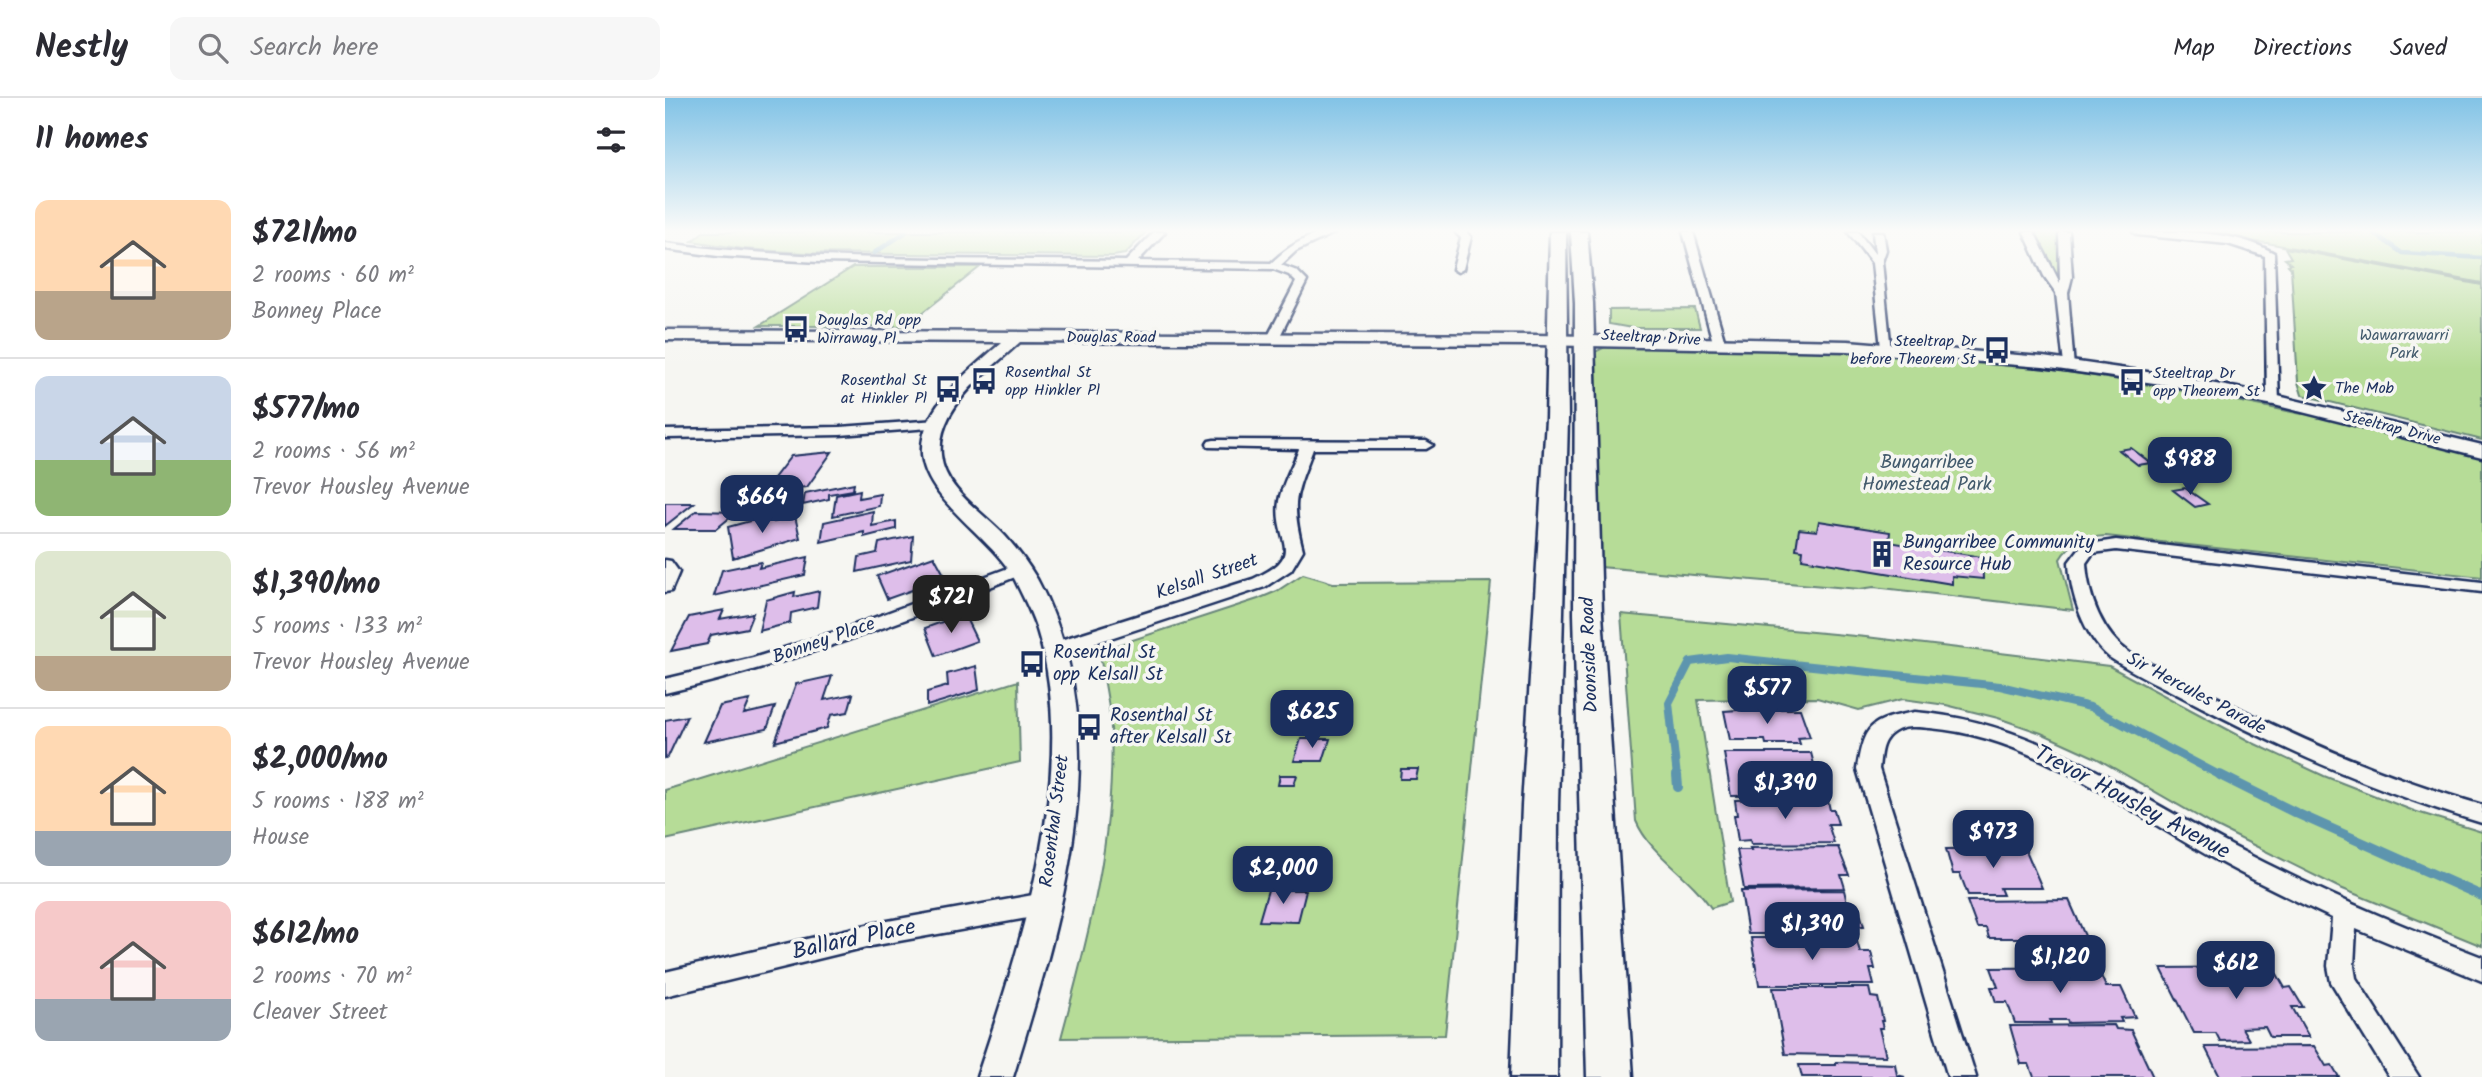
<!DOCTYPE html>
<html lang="en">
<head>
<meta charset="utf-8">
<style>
	body { margin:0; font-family:Kalam,sans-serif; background:#f7f7f7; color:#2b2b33; height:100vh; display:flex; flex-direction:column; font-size:26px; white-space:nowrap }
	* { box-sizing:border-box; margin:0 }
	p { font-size:23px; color:#7c7c81 }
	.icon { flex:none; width:38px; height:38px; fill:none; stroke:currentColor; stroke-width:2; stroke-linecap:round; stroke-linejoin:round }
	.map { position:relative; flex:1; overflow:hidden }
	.drawer { display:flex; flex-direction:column; background:#fff; width:665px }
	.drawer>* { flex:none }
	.price { position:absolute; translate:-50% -60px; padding:0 16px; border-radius:14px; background:#1b2f5e; color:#fff; font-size:23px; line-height:46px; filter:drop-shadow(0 2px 4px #0008) }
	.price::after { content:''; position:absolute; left:50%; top:42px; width:21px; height:16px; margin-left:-10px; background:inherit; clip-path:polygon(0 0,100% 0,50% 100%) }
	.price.on { background:#222; color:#fff }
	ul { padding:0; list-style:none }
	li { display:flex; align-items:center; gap:21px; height:175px; padding:0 35px }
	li+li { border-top:2px solid #e1e1e2 }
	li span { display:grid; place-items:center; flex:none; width:196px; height:140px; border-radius:14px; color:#555 }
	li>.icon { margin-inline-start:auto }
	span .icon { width:84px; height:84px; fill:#fffc; stroke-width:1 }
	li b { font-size:30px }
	h2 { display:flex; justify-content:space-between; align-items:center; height:84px; padding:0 35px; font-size:30px }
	header { display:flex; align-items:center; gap:42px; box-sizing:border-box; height:98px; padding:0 35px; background:#fff; border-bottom:2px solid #e1e1e2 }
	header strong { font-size:33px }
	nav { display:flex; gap:38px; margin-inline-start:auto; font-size:24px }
	.search { width:490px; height:63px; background:#f7f7f7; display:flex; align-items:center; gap:18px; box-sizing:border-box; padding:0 24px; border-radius:14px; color:#7c7c81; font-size:26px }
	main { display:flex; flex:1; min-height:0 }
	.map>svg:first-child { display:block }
	.green { fill:#b6dc97; stroke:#68867a; stroke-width:2 }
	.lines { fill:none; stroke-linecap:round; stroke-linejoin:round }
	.stream-far2 { stroke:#5d95ae; stroke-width:4.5 }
	.stream-far1 { stroke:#5d95ae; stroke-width:8 }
	.stream { stroke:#5d95ae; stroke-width:10 }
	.building { fill:#debeea; stroke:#1b2f5e; stroke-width:2 }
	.minor-casing { stroke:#1b2f5e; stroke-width:5 }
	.tertiary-casing { stroke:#1b2f5e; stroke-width:5 }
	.primary-casing { stroke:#1b2f5e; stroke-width:5 }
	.minor { fill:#f6f6f2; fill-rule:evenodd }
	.tertiary { fill:#f6f6f2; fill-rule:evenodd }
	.primary { fill:#f6f6f2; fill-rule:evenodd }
	.labels { text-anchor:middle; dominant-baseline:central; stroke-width:7; stroke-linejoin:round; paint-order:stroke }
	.far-poi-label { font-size:16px; fill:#1b2f5e; stroke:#f6f6f2; text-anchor:start }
	.far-park-label { font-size:16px; fill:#425a6c; stroke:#f6f6f2 }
	.far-street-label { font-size:16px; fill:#1b2f5e; stroke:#f6f6f2 }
	.park-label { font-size:19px; fill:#425a6c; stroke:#f6f6f2 }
	.poi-label { font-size:19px; fill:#1b2f5e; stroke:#f6f6f2; text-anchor:start }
	.street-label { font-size:19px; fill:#1b2f5e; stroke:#f6f6f2 }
	.near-street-label { font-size:23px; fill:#1b2f5e; stroke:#f6f6f2 }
</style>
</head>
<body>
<header>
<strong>Nestly</strong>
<div class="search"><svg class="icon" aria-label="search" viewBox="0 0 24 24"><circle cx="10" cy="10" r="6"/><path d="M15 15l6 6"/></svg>Search here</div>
<nav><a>Map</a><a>Directions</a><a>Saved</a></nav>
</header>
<main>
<section class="drawer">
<h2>11 homes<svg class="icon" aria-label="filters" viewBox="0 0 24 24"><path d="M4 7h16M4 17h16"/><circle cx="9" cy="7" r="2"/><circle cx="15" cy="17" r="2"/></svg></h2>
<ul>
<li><span style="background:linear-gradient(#ffd9b3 65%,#b9a48a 0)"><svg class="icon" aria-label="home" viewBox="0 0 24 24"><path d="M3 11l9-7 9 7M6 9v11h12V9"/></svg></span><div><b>$721/mo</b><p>2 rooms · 60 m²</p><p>Bonney Place</p></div></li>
<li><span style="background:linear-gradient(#c9d6e8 60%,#8fb573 0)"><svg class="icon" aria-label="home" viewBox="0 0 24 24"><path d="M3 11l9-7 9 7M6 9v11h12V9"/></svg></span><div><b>$577/mo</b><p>2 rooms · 56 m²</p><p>Trevor Housley Avenue</p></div></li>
<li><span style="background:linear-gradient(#dfe7d0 75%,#b9a48a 0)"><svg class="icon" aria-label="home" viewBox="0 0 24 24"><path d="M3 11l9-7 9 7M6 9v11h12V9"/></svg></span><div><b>$1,390/mo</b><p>5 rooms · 133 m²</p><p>Trevor Housley Avenue</p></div></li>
<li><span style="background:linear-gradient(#ffd9b3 75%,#9aa5b1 0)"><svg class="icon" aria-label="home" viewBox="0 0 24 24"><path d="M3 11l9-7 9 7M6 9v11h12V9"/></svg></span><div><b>$2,000/mo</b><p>5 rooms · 188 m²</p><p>House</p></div></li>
<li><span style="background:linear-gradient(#f6c9c9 70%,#9aa5b1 0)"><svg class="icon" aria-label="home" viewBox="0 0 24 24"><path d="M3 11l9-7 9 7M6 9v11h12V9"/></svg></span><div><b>$612/mo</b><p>2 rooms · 70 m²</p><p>Cleaver Street</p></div></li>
</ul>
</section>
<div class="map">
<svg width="1817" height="979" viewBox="0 0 1817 979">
	<rect width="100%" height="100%" fill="#f6f6f2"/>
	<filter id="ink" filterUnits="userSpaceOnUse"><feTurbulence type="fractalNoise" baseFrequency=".0143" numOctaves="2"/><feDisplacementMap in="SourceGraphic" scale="14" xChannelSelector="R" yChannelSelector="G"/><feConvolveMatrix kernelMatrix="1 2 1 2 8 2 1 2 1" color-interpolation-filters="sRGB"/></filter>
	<g filter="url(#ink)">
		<path class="green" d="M38,134H481L460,156L448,158L142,155L79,151L27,143Z
			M1369,134H1393L1396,178L1390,177Z
			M1503,134H1817V185L1602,145Z
			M1620,150L1817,187V342L1637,297L1633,284L1626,170L1623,167L1626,166L1620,161L1626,160Z
			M188,169H315L241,228H94Z
			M1030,211L1035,230H967L944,226V212Z
			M949,248C1029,250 1109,250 1189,253C1340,260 1489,286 1637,316L1647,315L1817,358V479L1441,438C1420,439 1406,443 1395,461L1408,512L1209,489L1195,491L935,469L928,255L940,249Z
			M638,476L668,485L826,484L780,937L396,940C423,840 451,736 446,630C445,607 439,584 436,562L449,548L593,501L612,493Z
			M956,516L1201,539L1444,568L1588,645L1659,678L1749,713L1817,734V848L1673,789L1550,728L1431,660L1376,635L1333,620L1281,607L1238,601L1194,612L1152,600L1033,602L1065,804L1046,810C1024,776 986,758 971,723Z
			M353,583L355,664L0,742V692Z"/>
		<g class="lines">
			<path class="stream-far2" d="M1707,134L1737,155L1817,160
				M209,155L241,134"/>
			<path class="stream-far1" d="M1012,679L1004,605L1025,564L1062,559L1335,588L1425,609L1558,679"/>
			<path class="stream" d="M1012,677L1013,689
				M1555,677L1631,715L1817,798"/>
		</g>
		<path class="building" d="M1466,350L1486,365L1473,367L1454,352Z
			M167,354L142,389L99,393L126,358Z
			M189,385L188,392L164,396V401L138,407L140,395Z
			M1520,390L1543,406L1530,409L1508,392Z
			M195,392L194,400L215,396L214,408L168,418L171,397Z
			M0,405H29L0,428Z
			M31,413L72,414L51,431H9Z
			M208,413L207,428L231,423V431L199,439V434L156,444L159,424Z
			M107,417L109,424L130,418L135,440L68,460L63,429Z
			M1154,423L1225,434L1224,444L1317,459L1318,481L1287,478V486L1137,461L1138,452L1131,451L1134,431L1152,433Z
			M248,438L246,462L192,474L194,459L212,455L214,445Z
			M269,458L281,480L222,501L212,478Z
			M143,459L140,477L49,498L57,472L96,464L94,470Z
			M154,493L152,509L126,515L125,525L94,533L101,502L130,494L129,499Z
			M59,512L55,521L88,515L82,530L46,537L42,546L6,553L24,519Z
			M299,516L312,543L271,558L260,530Z
			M311,568L314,592L262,608V594L283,588L282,576Z
			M167,578L159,602L188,596L183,614L166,617L162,630L110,644L131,586Z
			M85,602L79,616L110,609L102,631L39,644L55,608Z
			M1087,611H1135L1145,639L1133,640L1135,646H1101L1100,642H1065L1059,613Z
			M22,618L3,659L0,660V622Z
			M636,641H665L658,663H629Z
			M1059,655H1146L1150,670H1144L1145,675H1149L1155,697L1066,698Z
			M736,671H753L751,681H735Z
			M615,677H632L629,687H613Z
			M1158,699L1159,703H1163L1165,712H1169L1173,726H1163L1169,745L1086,746L1085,742L1073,743L1069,717H1072L1070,702Z
			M1173,749L1184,777H1176L1180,790L1079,791L1072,752H1086L1085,750Z
			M1360,750L1377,790H1335L1338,797H1303L1295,776H1288L1281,751Z
			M603,792H641L633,824L594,823Z
			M1179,792L1182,805H1192L1199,828H1191L1193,836H1083L1076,793Z
			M1404,802L1429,858L1364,859L1356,840H1324L1321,830H1312L1302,803Z
			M1086,840H1191L1195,854H1206L1210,871H1205L1209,887H1094Z
			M1432,869L1441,889H1456L1470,919L1455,920L1457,924L1403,925L1402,922H1385L1386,925H1350L1342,904H1331L1326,889H1333L1326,870Z
			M1603,869L1607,876H1612L1620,890L1626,889L1638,909H1627L1644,939H1605L1600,929L1577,930L1584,942L1555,943L1551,935H1529L1496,870Z
			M1108,890H1204L1206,899L1213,900L1218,923H1216L1218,930H1214L1221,958L1120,956Z
			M1449,927L1451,931L1466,932L1488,979H1369L1364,966H1356L1345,928Z
			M1649,948L1661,968L1667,967L1674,979H1555L1540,949Z
			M1171,964L1230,966L1232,977L1240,979H1137L1134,967H1171Z"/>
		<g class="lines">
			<defs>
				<path id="minor" d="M489,134H500L473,163L606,165C624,148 645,134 671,134L631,153L616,167L632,173L642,183L614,240L608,244L602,240L631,184L624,177L608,171L154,164L53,158L0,151V145C152,165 308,160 461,163Z
					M790,134H801L806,139L798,171L793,174L788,171L796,140Z
					M1018,134H1028L1060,244L1058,247L1048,244Z
					M1183,134H1193L1210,156L1208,134H1218L1221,152L1217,164L1226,253L1216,250L1207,165Z
					M1359,134H1369L1395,185L1394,134H1404L1407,179L1403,195L1409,270H1401L1399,267L1391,195L1379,178Z
					M1468,134C1513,134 1569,131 1609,155L1614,305L1609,306L1602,302L1600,158L1563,146L1473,137Z
					M272,322L279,326L277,329L175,337L0,340V332L175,329Z
					M549,342L761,343L768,347L761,351H648C631,397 625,402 638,452L626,472L600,489L397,556H383L381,551L383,546L588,481C644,456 608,444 614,403C617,386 628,367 634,351L544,349L542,346L544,343Z
					M1451,442L1817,484V494L1451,452L1428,455L1421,465C1423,499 1437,536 1466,556C1490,569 1514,580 1538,592C1628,639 1720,679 1817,707V725C1717,695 1622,654 1529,605C1501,590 1471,577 1444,559C1419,538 1405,496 1404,464L1417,447Z
					M0,462L6,463L14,474L6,493L0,494Z
					M354,466L360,467L363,471L360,475C242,523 124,566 0,595V581L88,560L173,533Z
					M1250,614C1370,623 1465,695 1569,749C1649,791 1733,827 1817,859V883L1691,831L1689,868L1691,880L1754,979H1724L1666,884L1663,868L1667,820C1629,802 1590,783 1553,763C1462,714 1372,639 1265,630C1254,629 1239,627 1229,634C1215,643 1216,656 1214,671L1311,979H1283L1192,671C1199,626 1206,622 1250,614Z
					M379,795L388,798L391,806L388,814L379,817L206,848L0,898V874L206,826Z"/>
				<path id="tertiary" d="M0,232L870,237L1183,243L1378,259L1503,277L1609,297L1817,347V359L1609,307L1503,287L1378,269L1183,253L870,247L355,244C325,272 271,309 276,357C279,392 318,414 340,438C352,451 363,466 372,481C456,635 396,822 348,979H312C355,849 415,671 373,535C368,517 358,499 350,482C329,440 260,403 257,356C254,309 306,272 337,244L0,242Z"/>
				<path id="primary" d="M885,134H901L903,321L893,708L892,979H846L857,708L881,321Z
					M906,134H922L928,205L937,516L968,979H922L909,516L910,205Z"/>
			</defs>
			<use href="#minor" class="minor-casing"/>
			<use href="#tertiary" class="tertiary-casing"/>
			<use href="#primary" class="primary-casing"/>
			<use href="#minor" class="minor"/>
			<use href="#tertiary" class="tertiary"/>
			<use href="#primary" class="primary"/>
		</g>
	</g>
	<linearGradient id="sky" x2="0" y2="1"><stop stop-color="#82c3e6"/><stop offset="0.49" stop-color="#fbfbf9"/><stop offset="1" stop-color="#fbfbf9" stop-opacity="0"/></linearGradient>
	<rect width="1817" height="271" fill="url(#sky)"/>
	<defs>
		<symbol id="bus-bare" viewBox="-9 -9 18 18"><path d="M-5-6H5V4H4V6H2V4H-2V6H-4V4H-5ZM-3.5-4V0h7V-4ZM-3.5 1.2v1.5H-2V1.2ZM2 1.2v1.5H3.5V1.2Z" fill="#1b2f5e" stroke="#f6f6f2" stroke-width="2.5" paint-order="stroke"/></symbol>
		<symbol id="sight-bare" viewBox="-9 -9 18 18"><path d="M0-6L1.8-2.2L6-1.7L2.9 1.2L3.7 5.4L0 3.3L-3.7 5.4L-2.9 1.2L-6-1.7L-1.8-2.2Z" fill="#1b2f5e" stroke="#f6f6f2" stroke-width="2.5" paint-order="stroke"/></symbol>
		<symbol id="building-bare" viewBox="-9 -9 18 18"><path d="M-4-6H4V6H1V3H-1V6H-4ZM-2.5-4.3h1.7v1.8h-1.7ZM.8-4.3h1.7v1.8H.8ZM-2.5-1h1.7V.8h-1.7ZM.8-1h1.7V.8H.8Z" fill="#1b2f5e" stroke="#f6f6f2" stroke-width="2.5" paint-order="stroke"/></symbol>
	</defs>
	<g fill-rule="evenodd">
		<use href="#bus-bare" x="112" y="212" width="38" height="38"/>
		<use href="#bus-bare" x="1313" y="233" width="38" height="38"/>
		<use href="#bus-bare" x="300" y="264" width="38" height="38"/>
		<use href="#bus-bare" x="1448" y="265" width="38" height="38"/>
		<use href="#sight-bare" x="1630" y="271" width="38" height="38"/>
		<use href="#bus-bare" x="264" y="272" width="38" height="38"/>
		<use href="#building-bare" x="1198" y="437" width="38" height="38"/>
		<use href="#bus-bare" x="348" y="547" width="38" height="38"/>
		<use href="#bus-bare" x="405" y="610" width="38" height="38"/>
	</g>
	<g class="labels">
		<g class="far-poi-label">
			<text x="152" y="222">Douglas Rd opp<tspan x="152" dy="18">Wirraway Pl</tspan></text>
			<text x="1311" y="243" text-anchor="end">Steeltrap Dr<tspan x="1311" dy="18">before Theorem St</tspan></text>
			<text x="340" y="274">Rosenthal St<tspan x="340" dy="18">opp Hinkler Pl</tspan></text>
			<text x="1488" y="275">Steeltrap Dr<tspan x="1488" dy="18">opp Theorem St</tspan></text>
			<text x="262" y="282" text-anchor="end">Rosenthal St<tspan x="262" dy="18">at Hinkler Pl</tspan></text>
			<text x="1670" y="290">The Mob</text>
		</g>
		<g class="far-park-label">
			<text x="1739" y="237">Wawarrawarri<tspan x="1739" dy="18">Park</tspan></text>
		</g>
		<g class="far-street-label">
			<text x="446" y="239">Douglas Road</text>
			<text transform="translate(986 240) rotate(3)">Steeltrap Drive</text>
			<text transform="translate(1727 330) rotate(14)">Steeltrap Drive</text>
		</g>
		<g class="park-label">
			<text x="1262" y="365">Bungarribee<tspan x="1262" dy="22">Homestead Park</tspan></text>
		</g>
		<g class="poi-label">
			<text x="1238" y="445">Bungarribee Community<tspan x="1238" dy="22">Resource Hub</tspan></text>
			<text x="388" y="555">Rosenthal St<tspan x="388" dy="22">opp Kelsall St</tspan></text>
			<text x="445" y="618">Rosenthal St<tspan x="445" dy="22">after Kelsall St</tspan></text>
		</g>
		<g class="street-label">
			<text transform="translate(542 479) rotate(-19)">Kelsall Street</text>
			<text transform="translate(159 543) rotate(-19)">Bonney Place</text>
			<text transform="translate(925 557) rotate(-92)">Doonside Road</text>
			<text transform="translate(1531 596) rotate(28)">Sir Hercules Parade</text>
			<text transform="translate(390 723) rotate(-83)">Rosenthal Street</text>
		</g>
		<g class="near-street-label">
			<text transform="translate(1467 705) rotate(28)">Trevor Housley Avenue</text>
			<text transform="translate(189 842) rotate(-12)">Ballard Place</text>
		</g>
	</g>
</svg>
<b class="price" style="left:1525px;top:399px">$988</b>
<b class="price" style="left:97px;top:437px">$664</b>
<b class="price on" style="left:286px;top:537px">$721</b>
<b class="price" style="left:1102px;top:628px">$577</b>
<b class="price" style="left:647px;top:652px">$625</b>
<b class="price" style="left:1120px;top:723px">$1,390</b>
<b class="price" style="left:1328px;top:772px">$973</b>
<b class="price" style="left:618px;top:808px">$2,000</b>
<b class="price" style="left:1147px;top:864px">$1,390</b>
<b class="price" style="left:1395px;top:897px">$1,120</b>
<b class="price" style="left:1571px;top:903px">$612</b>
</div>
</main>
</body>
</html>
